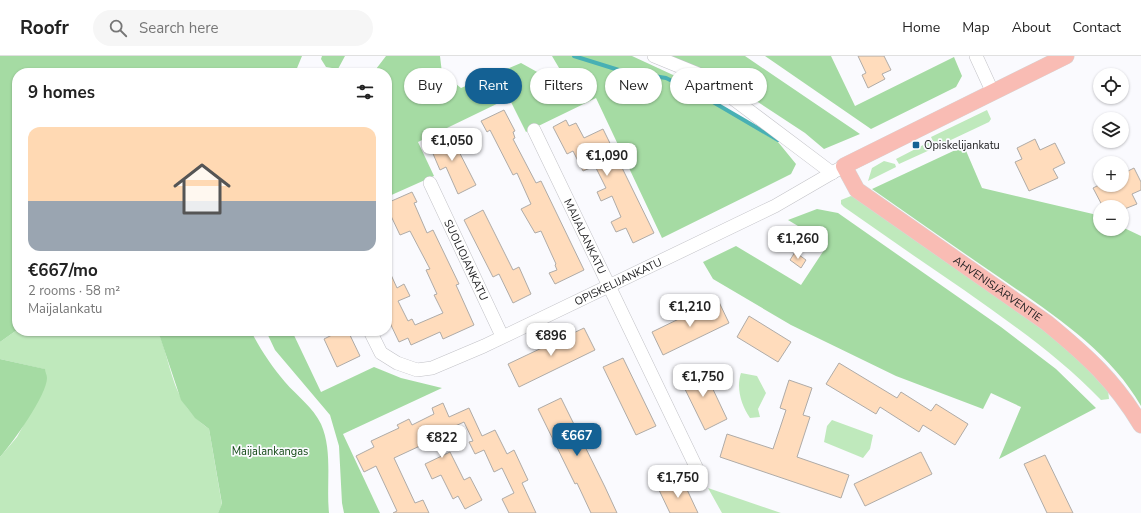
<!DOCTYPE html>
<html lang="en">
<head>
<meta charset="utf-8">
<style>
	body { margin:0; font-family:"Nunito Sans",sans-serif; background:#f6f6f6; color:#222; height:100vh; display:flex; flex-direction:column; font-size:15px; white-space:nowrap }
	* { box-sizing:border-box; margin:0 }
	p { font-size:13px; color:#767676 }
	.icon { flex:none; width:22px; height:22px; fill:none; stroke:currentColor; stroke-width:2; stroke-linecap:round; stroke-linejoin:round }
	.map { position:relative; flex:1; overflow:hidden }
	.drawer { position:absolute; left:12px; top:12px; width:380px; height:268px; display:flex; flex-direction:column; background:#fff; border-radius:16px; box-shadow:0 1px 3px #0004 }
	.drawer>* { flex:none }
	.banner { position:absolute; left:404px; top:12px; width:380px; height:36px; display:flex; gap:8px }
	.controls { position:absolute; left:1093px; top:12px; display:grid; gap:8px }
	.controls a { display:grid; place-items:center; width:36px; height:36px; border-radius:50%; background:#fff; box-shadow:0 1px 3px #0004; font-size:20px }
	.price { position:absolute; translate:-50% -34px; padding:0 9px; border-radius:8px; background:#fff; color:#222; font-size:13px; line-height:26px; filter:drop-shadow(0 1px 2px #0008) }
	.price::after { content:''; position:absolute; left:50%; top:24px; width:12px; height:9px; margin-left:-6px; background:inherit; clip-path:polygon(0 0,100% 0,50% 100%) }
	.price.selected { background:#146194; color:#fff }
	ul { padding:0; list-style:none }
	li { display:grid; align-content:center; gap:8px; height:212px; padding:0 16px }
	li span { display:grid; place-items:center; height:124px; border-radius:12px; color:#555 }
	li>.icon { margin-inline-start:auto }
	span .icon { width:72px; height:72px; fill:#fffc; stroke-width:1 }
	li b { font-size:17px }
	h2 { display:flex; justify-content:space-between; align-items:center; height:48px; padding:0 16px; font-size:17px }
	.pill { padding:0 14px; border-radius:18px; background:#fff; box-shadow:0 1px 3px #0004; font-size:14px; line-height:36px }
	.pill.selected { background:#146194; color:#fff }
	header { display:flex; align-items:center; gap:24px; box-sizing:border-box; height:56px; padding:0 20px; background:#fff; border-bottom:1px solid #e0e0e0 }
	header strong { font-size:19px }
	nav { display:flex; gap:22px; margin-inline-start:auto; font-size:14px }
	.search { width:280px; height:36px; background:#f6f6f6; display:flex; align-items:center; gap:10px; box-sizing:border-box; padding:0 14px; border-radius:22px; color:#767676; font-size:15px }
	.map>svg:first-child { display:block }
	.green { fill:#bfe9bc }
	.forest { fill:#a5dba3 }
	.lines { fill:none; stroke-linecap:round; stroke-linejoin:round }
	.stream { stroke:#48b0b4; stroke-width:4 }
	.building { fill:#ffdcbc; stroke:#afaba7 }
	.minor-casing { stroke:#c2c2c7; stroke-width:14 }
	.major-casing { stroke:#d6d6d6; stroke-width:17 }
	.minor { stroke:#fff; stroke-width:13 }
	.major { stroke:#f9bcb4; stroke-width:16 }
	.poi-dot { fill:#146194; stroke:#fafafe; stroke-width:1.5 }
	.labels { text-anchor:middle; dominant-baseline:central; stroke-width:3.5; stroke-linejoin:round; paint-order:stroke }
	.poi-label { font-size:11px; fill:#1b1b1d; stroke:#fafafe; text-anchor:start }
	.street-label { font-size:11px; fill:#1b1b1d; stroke:#fafafe }
	.park-label { font-size:11px; fill:#124814; stroke:#fafafe }
</style>
</head>
<body>
<header>
<strong>Roofr</strong>
<div class="search"><svg class="icon" aria-label="search" viewBox="0 0 24 24"><circle cx="10" cy="10" r="6"/><path d="M15 15l6 6"/></svg>Search here</div>
<nav><a>Home</a><a>Map</a><a>About</a><a>Contact</a></nav>
</header>
<div class="map">
<svg width="1141" height="457" viewBox="0 0 1141 457">
	<rect width="100%" height="100%" fill="#fafafe"/>
	<path class="green" d="M987,54L991,63L989,66L936,91L931,81Z
		M929,86L932,93L899,108L896,103Z
		M884,105L895,108L896,111L868,125L872,112Z
		M851,140L856,142L1056,283L1081,305L1108,334L1109,343L1101,344C1060,301 1012,268 964,234C924,207 884,179 844,151L841,148V144Z
		M17,274L158,275C174,316 171,345 209,373L222,449L218,457H0V401L17,381L44,332V313L0,303V286Z
		M741,317L757,320L766,337L758,353L760,361L750,362C741,349 736,332 741,317Z
		M832,364L873,379L870,393L863,402L824,386L827,370Z
		M708,432L781,457H722Z"/>
	<path class="forest" d="M0,0H302L295,17H17V274L0,286Z
		M322,0H345L338,13L326,11L321,3Z
		M386,0H440L442,17L461,32L521,7L539,17L553,22L562,17L552,0H632L699,31L703,41L778,86L796,108L791,118L662,182L596,42L526,76L509,42L418,86L434,120L387,141V17H373Z
		M670,0H745L860,78L824,93L805,77L715,18Z
		M765,0H831L855,50L954,1L962,20L956,31L871,73Z
		M964,90L982,132L1093,158L1100,161V173H1122V171L1141,180V350C1108,292 1046,254 993,217C952,189 912,161 872,133Z
		M817,153L838,157L1001,271L1056,313L1096,352L999,403L1021,351L991,337L983,353L896,320L791,269L713,223L703,206L736,190L801,229L828,188L788,164Z
		M158,275H251C260,293 272,311 285,326C297,340 313,351 321,368C333,395 326,428 329,457H218L222,448L209,373L195,362L181,344Z
		M266,275H292L321,336L374,311L401,322L442,332L343,378L380,457H344L342,447L339,390L330,359L275,294Z
		M0,303L45,313C45,316 47,319 47,322C47,339 12,388 0,401Z"/>
	<g class="lines">
		<path class="stream" d="M574,0L622,15L666,22L701,39
			M713,46L778,84"/>
	</g>
	<path class="building" d="M858,0H884L891,14L882,18L885,23L868,32L862,19L866,17Z
		M504,54L515,75L513,76L515,82L513,83L536,127L541,125L584,214L555,228L549,217L557,214L555,209L556,208L541,175L535,177L521,153L531,148L517,117L513,119L490,74L487,76L481,65Z
		M566,64L569,70L576,67L584,82L603,73L654,177L633,187L626,172L616,176L611,166L621,161L612,140L601,145L597,136L606,132L595,110L583,115L573,95L567,98L553,71Z
		M449,76L476,129L458,138L446,111L440,114L428,86Z
		M1035,83L1040,94L1055,87L1065,107L1053,113L1058,122L1029,135L1015,106L1022,103L1017,92Z
		M1134,112L1141,126V134L1132,138L1137,148L1122,154V151H1103L1093,132L1099,129H1122V118Z
		M412,136L417,146L414,147L427,177L433,174L459,228L456,229L474,269L443,283L440,276L411,289L408,282L399,286L390,267L387,268V210L397,232L404,228L410,240L398,245L408,265L412,263L415,269L443,257L434,239L437,238L426,214L430,213L410,175L400,179L391,160L387,161V147Z
		M483,154L513,214L519,211L531,238L513,247L499,218L493,221L464,164Z
		M795,196L806,204L801,212L790,204Z
		M718,244L729,267L663,299L652,276Z
		M749,260L791,286L778,306L737,281Z
		M584,272L595,294L519,331L508,308Z
		M340,275H348L360,300L337,311L324,283Z
		M623,302L656,370L636,379L603,311Z
		M839,307L897,342L901,336L931,355L936,348L968,368L955,389L923,369L919,376L880,351L876,358L826,328Z
		M702,310L727,363L705,374L679,321Z
		M789,324L812,332L803,359L810,361L797,401L849,419L841,442L720,401L727,378L773,393L786,354L780,352Z
		M561,342L605,431L617,457H591L577,427L575,428L538,353Z
		M443,347L449,361L469,352L482,380L495,374L507,398L514,394L528,424L522,427L536,457H509L502,443L514,437L502,412L494,416L484,394L475,398L469,386L473,385L464,366L420,386L422,389L394,402L415,447L423,444L429,457H393L397,455L376,410L364,416L356,400L374,391L371,385L399,372L397,369L409,363L412,369L434,358L432,352Z
		M450,396L464,424L470,421L482,444L465,453L458,440L453,443L441,419L432,423L425,408Z
		M921,396L932,418L865,450L854,428Z
		M1045,399L1073,457H1047L1024,408Z
		M682,423L698,457H670L659,434Z"/>
	<g class="lines">
		<defs>
			<g id="minor">
				<path d="M654,0L703,20L832,117"/>
				<path d="M976,0L993,37"/>
				<path id="s1" d="M534,74L699,417"/>
				<path id="s2" d="M430,127L502,280"/>
				<path id="s3" d="M370,275L381,297L397,307L417,314L432,312L484,290L775,150L844,110"/>
			</g>
			<g id="major">
				<path id="s4" d="M1066,0L844,110L857,134L1047,267C1086,299 1115,325 1141,369"/>
			</g>
		</defs>
		<use href="#minor" class="minor-casing"/>
		<use href="#major" class="major-casing"/>
		<use href="#minor" class="minor"/>
		<use href="#major" class="major"/>
	</g>
	<rect class="poi-dot" x="912" y="85" width="8" height="8" rx="2"/>
	<g class="labels">
		<g class="poi-label">
			<text x="924" y="89">Opiskelijankatu</text>
		</g>
		<g class="street-label">
			<text stroke="none"><textPath href="#s1" startOffset="118">MAIJALANKATU</textPath></text>
			<text stroke="none"><textPath href="#s2" startOffset="85">SUOLIOJANKATU</textPath></text>
			<text stroke="none"><textPath href="#s3" startOffset="285">OPISKELIJANKATU</textPath></text>
			<text stroke="none"><textPath href="#s4" startOffset="447">AHVENISJÄRVENTIE</textPath></text>
		</g>
		<g class="park-label">
			<text x="270" y="395">Maijalankangas</text>
		</g>
	</g>
</svg>
<div class="controls">
<a><svg class="icon" aria-label="locate" viewBox="0 0 24 24"><circle cx="12" cy="12" r="6"/><path d="M12 2v4M12 18v4M2 12h4M18 12h4"/></svg></a>
<a><svg class="icon" aria-label="layers" viewBox="0 0 24 24"><path d="M12 4l9 5-9 5-9-5zM3 14l9 5 9-5"/></svg></a>
<a>+</a>
<a>−</a>
</div>
<b class="price" style="left:452px;top:106px">€1,050</b>
<b class="price" style="left:607px;top:121px">€1,090</b>
<b class="price" style="left:798px;top:204px">€1,260</b>
<b class="price" style="left:690px;top:272px">€1,210</b>
<b class="price" style="left:551px;top:301px">€896</b>
<b class="price" style="left:703px;top:342px">€1,750</b>
<b class="price selected" style="left:577px;top:401px">€667</b>
<b class="price" style="left:442px;top:403px">€822</b>
<b class="price" style="left:678px;top:443px">€1,750</b>
<div class="banner">
<a class="pill">Buy</a>
<a class="pill selected">Rent</a>
<a class="pill">Filters</a>
<a class="pill">New</a>
<a class="pill">Apartment</a>
</div>
<section class="drawer">
<h2>9 homes<svg class="icon" aria-label="filters" viewBox="0 0 24 24"><path d="M4 7h16M4 17h16"/><circle cx="9" cy="7" r="2"/><circle cx="15" cy="17" r="2"/></svg></h2>
<ul>
<li><span style="background:linear-gradient(#ffd9b3 60%,#9aa5b1 0)"><svg class="icon" aria-label="home" viewBox="0 0 24 24"><path d="M3 11l9-7 9 7M6 9v11h12V9"/></svg></span><div><b>€667/mo</b><p>2 rooms · 58 m²</p><p>Maijalankatu</p></div></li>
</ul>
</section>
</div>
</body>
</html>
